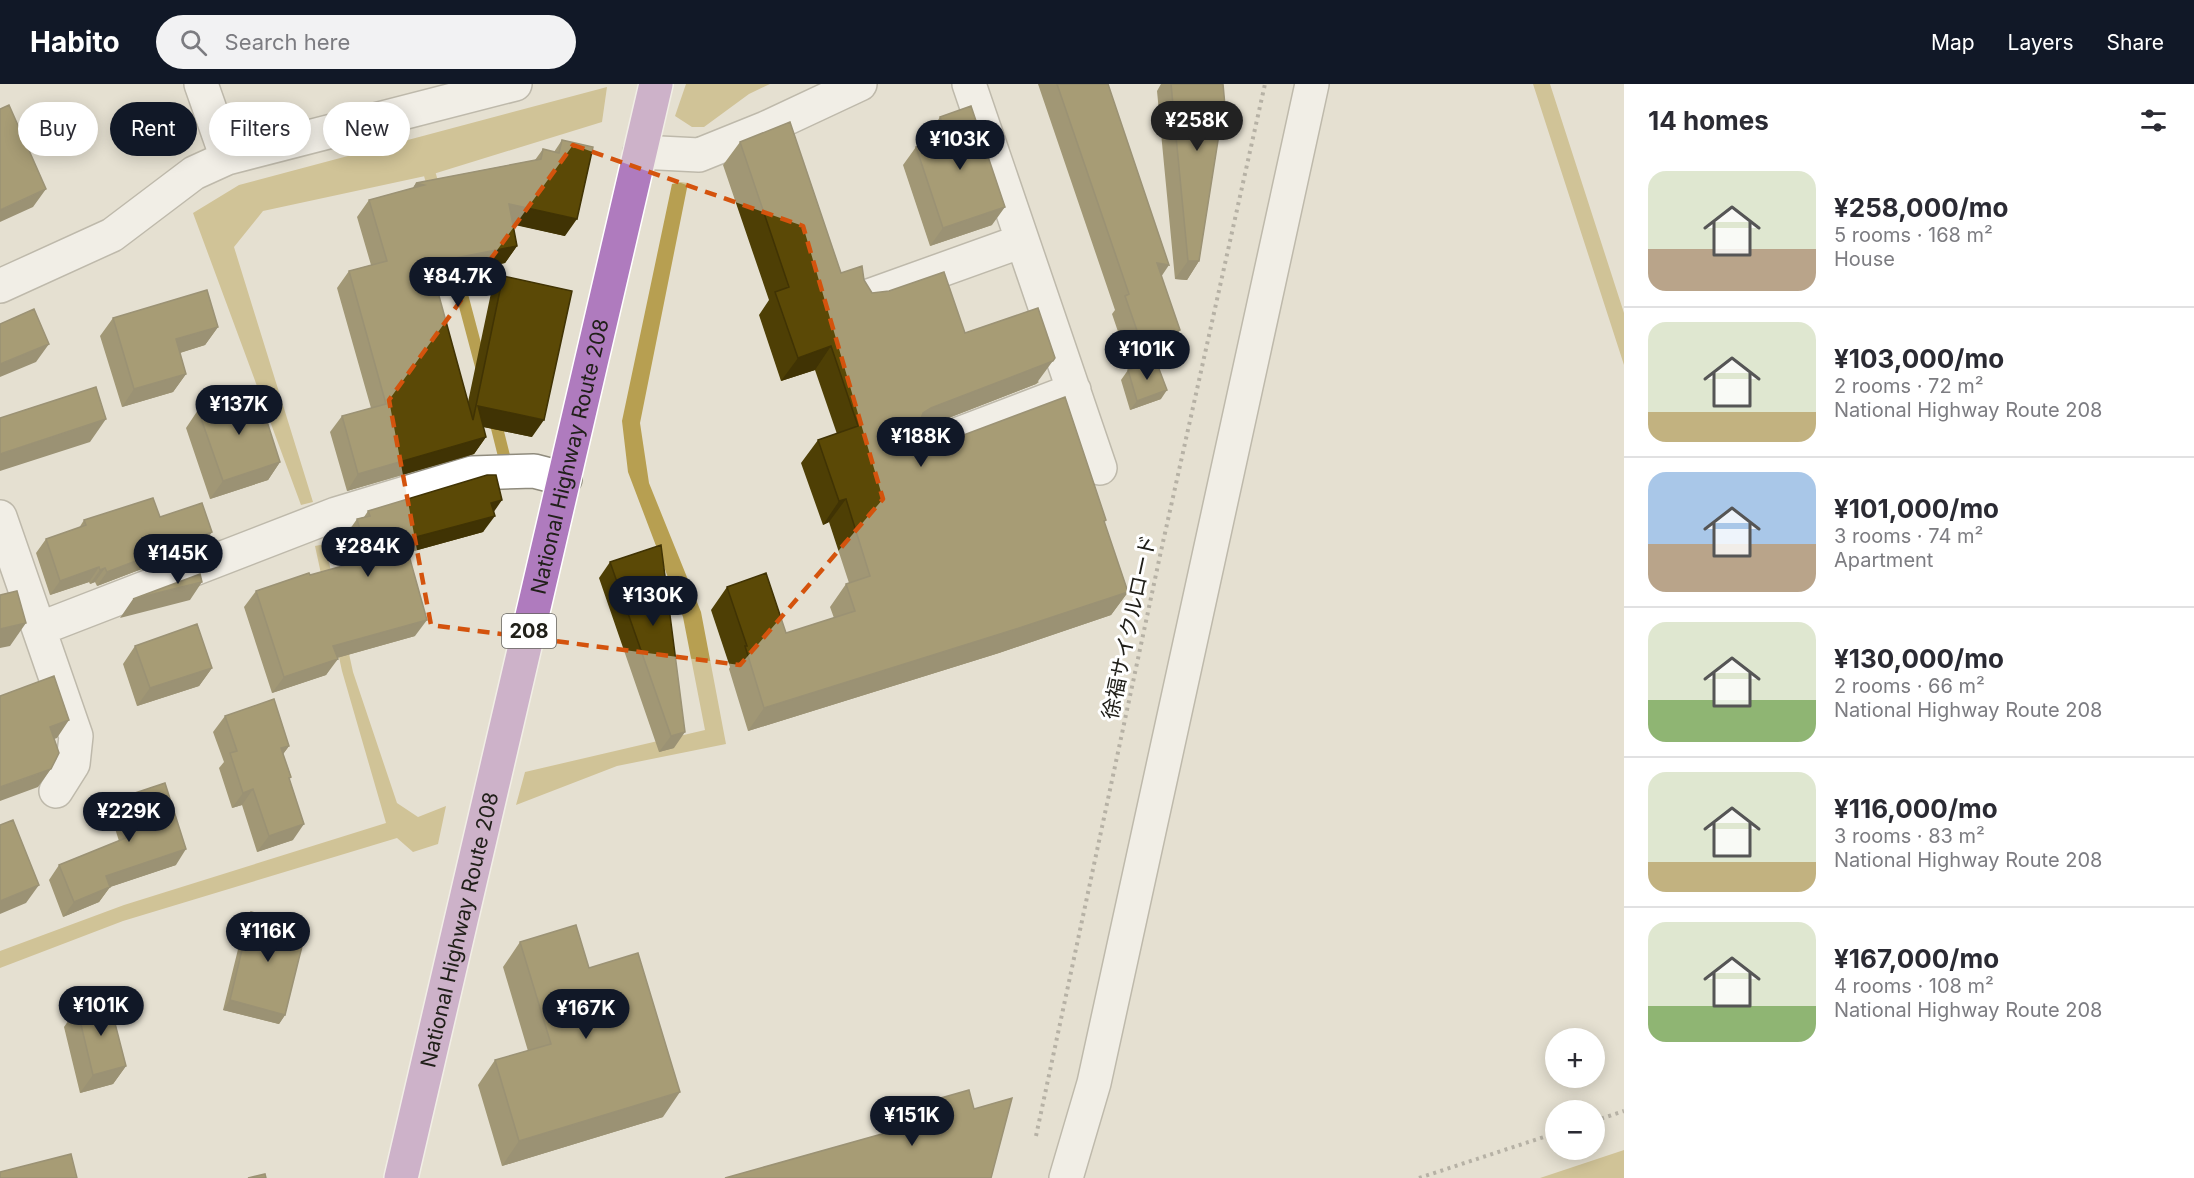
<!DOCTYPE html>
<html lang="en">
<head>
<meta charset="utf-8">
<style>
	body { margin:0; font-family:Inter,"Noto Sans JP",sans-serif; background:#f2f2f3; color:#2b2b33; height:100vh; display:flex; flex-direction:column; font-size:22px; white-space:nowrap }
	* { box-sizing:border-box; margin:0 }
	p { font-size:20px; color:#7c7c81 }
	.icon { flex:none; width:33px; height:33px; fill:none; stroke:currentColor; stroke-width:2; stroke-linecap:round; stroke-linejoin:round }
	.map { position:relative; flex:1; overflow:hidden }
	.side { display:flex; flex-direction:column; background:#fff; width:570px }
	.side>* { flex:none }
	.top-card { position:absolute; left:18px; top:18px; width:570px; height:54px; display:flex; gap:12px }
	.controls { position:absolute; left:1545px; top:944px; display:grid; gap:12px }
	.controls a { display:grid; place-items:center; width:60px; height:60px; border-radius:50%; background:#fff; box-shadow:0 3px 15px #0003; font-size:30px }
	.price { position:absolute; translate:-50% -51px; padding:0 14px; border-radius:21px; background:#111827; color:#fff; font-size:20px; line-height:39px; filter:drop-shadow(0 2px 3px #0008) }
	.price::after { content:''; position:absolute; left:50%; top:36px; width:18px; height:14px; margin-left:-9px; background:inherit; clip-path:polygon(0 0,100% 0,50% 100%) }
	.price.current { background:#222; color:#fff }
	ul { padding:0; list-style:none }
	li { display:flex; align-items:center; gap:18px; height:150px; padding:0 24px }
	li+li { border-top:2px solid #e1e1e2 }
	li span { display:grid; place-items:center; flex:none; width:168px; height:120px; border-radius:18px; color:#555 }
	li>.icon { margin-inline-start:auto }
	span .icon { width:72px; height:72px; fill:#fffc; stroke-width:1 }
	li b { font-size:26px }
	h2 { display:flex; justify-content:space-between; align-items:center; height:72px; padding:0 24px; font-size:26px }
	.pill { padding:0 21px; border-radius:27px; background:#fff; box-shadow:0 3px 15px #0003; font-size:21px; line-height:54px }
	.pill.current { background:#111827; color:#fff }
	header { display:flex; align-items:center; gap:36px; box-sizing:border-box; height:84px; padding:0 30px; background:#111827; color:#fff }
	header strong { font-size:28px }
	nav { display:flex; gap:33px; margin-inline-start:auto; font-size:21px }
	.search { width:420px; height:54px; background:#f2f2f3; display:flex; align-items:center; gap:15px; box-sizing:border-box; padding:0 21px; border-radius:33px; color:#7c7c81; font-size:22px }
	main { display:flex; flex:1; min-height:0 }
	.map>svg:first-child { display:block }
	.water { fill:#b79f51 }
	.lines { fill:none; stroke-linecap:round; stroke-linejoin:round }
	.stream { stroke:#b79f51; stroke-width:12 }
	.street-casing { stroke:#8f8b7d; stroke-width:36 }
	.highway-casing { stroke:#fff; stroke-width:36 }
	.path { stroke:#7c796f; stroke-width:4; stroke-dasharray:3 4.5; stroke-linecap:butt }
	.street { stroke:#fff; stroke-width:33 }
	.highway { stroke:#af7bbe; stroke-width:33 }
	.wall { fill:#4e3f05 }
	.shaded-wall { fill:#403304 }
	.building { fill:#5b4906; stroke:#403304; stroke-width:1.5 }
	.marked { fill:none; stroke:#d4530d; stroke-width:4.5; stroke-dasharray:12 8; stroke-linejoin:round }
	.labels { text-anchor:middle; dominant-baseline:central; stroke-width:6; stroke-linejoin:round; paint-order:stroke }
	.shield { fill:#fff; stroke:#64635f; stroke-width:1.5 }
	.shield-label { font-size:20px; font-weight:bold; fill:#21201a }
	.street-label { font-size:21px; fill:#21201a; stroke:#fff }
</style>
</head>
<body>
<header>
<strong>Habito</strong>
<div class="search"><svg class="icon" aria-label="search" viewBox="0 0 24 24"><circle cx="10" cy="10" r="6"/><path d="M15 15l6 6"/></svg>Search here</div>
<nav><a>Map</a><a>Layers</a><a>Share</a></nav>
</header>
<main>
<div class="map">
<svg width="1624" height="1094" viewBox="0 0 1624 1094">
	<rect width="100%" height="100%" fill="#e5e0d1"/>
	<path class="water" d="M686,0H770L749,10L704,43H692L675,32Z
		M1533,0H1550L1624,229V281Z
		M607,3L602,38L430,91L263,127L234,163L313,418L301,421L193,129L239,101Z
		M681,98L688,99L640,339L649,399L701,528L726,660L617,682L516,721L525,688L705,646L683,533L628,388L622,337L672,100Z
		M325,460L353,588L397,719L418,733L446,722L438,760L413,768L397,754L123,837L0,884V867L124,821L386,739L342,587L315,462Z
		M1624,1066V1094H1540Z"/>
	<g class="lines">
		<path class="stream" d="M430,91L436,112
			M452,173L482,286
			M494,332L504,372"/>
		<defs>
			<path id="street" d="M201,0L227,74
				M969,0L1100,384
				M640,68L699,71L766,44L860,0
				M0,202L112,151L194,89L227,74L515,0
				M866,213L1022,157
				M922,364L1074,306
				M0,433L76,652L73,680L56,707
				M39,545L336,430L472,389L534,387L565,395
				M1066,1094L1094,999L1312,0"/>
			<g id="highway">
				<path id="s1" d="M401,1094L656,0"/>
			</g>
		</defs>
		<use href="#street" class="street-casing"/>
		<use href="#highway" class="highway-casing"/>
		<path class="path" d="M1594,1037L1624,1027
			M1036,1052L1161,467L1265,0
			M1419,1094L1556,1049"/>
		<use href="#street" class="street"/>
		<use href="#highway" class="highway"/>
	</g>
	<path class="wall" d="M1038,0H1108L1161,192L1180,246L1167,264L1128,277L1112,230L1115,226Z
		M1161,0H1223L1227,44L1218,56L1199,177L1187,196L1175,195L1157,7Z
		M940,33L992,141L930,162L903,81L916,63L930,58L928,51Z
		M562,56L565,152L513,140L517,162L505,179L433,193L468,318L491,209L503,192L532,353L483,343L486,353L474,370L347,407L330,348L342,332L371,324L337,204L349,187L371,181L357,133L369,116L413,104L416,99L535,76L543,65L554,68Z
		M740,58L841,189L864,196L872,209L965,249L1039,298L1036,300L920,345L921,347L927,356L1106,436L1104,439L1128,508L1111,531L999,569L748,647L729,585L730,583L711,526L727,503L786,549L834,534L830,523L846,500L849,499L829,438L823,441L801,379L818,356L837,350L815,286L781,297L759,231L769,216L723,81Z
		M113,234L218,243L205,261L180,269L186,290L173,308L122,323L100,252Z
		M1128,286L1161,315L1130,326L1121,296Z
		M198,326L280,378L268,396L210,415L186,344Z
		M368,427L494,428L483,448L414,467L410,473L415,552L337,574L326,591L272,609L244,523L256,507L310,491L353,479L345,452L357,435L364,433Z
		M160,433L202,462L97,502L95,498L90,500L89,498L50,511L36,469L46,455L79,444L84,436Z
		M661,461L674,664L659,668L599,494L610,478Z
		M135,562L212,584L199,602L137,622L123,580Z
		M225,632L289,662L283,670L291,693L289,695L293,756L257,768L242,721L232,724L219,684L224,678L213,648Z
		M120,714L176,781L110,803L99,818L63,833L49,796L59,781L119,757L110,729Z
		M251,828L285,931L279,940L223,926L245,837Z
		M520,858L589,884L663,1033L502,1082L478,1001L495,976L528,967L503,883Z
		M77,924L126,982L113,1000L80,1009L64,943Z
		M916,1021L991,1094L899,1045Z"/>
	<path class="shaded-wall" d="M1220,44H1227L1214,62Z
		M416,99L424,101L405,116Z
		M46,105L33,123L0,138V126Z
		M509,120L577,135L565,152L497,137Z
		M1005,123L992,141L930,162L943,144Z
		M517,162L505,179L418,196L430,179Z
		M1188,177H1199L1187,196L1175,195Z
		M1157,179L1169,181L1157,199Z
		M218,243L205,261L163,274L176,255Z
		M1180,246L1167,264L1128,277L1141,258Z
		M49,260L36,278L0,293V280Z
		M831,262L815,286L781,297L798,274Z
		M1055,274L1036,300L915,347L923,329L931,324Z
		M186,290L173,308L122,323L134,305Z
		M1167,306L1161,315L1130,326L1137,317Z
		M478,322L544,336L532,353L470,340L473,336Z
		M106,335L90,358L0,387V370Z
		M486,353L474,370L347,407L358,390Z
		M280,378L268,396L210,415L223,397Z
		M846,415L829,438L823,441L839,417Z
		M502,416L491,432V419Z
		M495,432L483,448L414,467L404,482L412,454Z
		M212,448L202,462L97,502L107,488Z
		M99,483L89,498L50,511L60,497Z
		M105,484L95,498L90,500L100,486Z
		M202,498L190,516L120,534L133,515Z
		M1128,508L1111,531L999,569L748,647L764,624Z
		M427,536L415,552L322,578L333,562Z
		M26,539L10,562L0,564V545Z
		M338,575L326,591L272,609L284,593Z
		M212,584L199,602L137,622L150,604Z
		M69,636L57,654L37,661L50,643Z
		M685,648L674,664L659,668L671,652Z
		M289,662L278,677L281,664Z
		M51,685L38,703L0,717V703Z
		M253,705L242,721L232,724L243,709Z
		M304,740L293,756L257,768L269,752Z
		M186,765L176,781L95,808L106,792Z
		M39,801L26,819L0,830V817Z
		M110,803L99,818L63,833L74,818Z
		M230,916L285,931L279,940L223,926Z
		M126,982L113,1000L80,1009L93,991Z
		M680,1008L663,1033L502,1082L519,1057Z"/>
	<path class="building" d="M1057,0H1108L1169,181L1157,179L1180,246L1141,258L1125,212L1129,210Z
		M1171,0H1223L1227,44H1220L1199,177H1188Z
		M9,21L46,105L0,126V25Z
		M971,22L1005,123L943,144L916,63L947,53L940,33Z
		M790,38L841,189L862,182L864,196L872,209L889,207L944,188L965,249L1038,224L1055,274L1053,277L931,324L923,329L920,338L921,347L927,356L936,359L945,358L1065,313L1106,436L1104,437L1128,508L1016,545L764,624L745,562H747L727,503L766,489L786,549L855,527L846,500L870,492L846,415L839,417L818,356L858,342L831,262L798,274L775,208L789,203L740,58Z
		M562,56L593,63L577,135L509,120L517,162L430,179L473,336L503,192L572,207L544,336L478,322L486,353L358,390L342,332L386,320L349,187L387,177L369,116L424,101L416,99L541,75L543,65L559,69Z
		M207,206L218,243L176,255L186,290L134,305L113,234Z
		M34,225L49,260L0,280V240Z
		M1156,277L1167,306L1137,317L1128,286Z
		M96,303L106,335L0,370V334Z
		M257,306L280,378L223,397L198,326Z
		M487,391H496L502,416L491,419L495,432L412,454L415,465L408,468L427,536L333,562L338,575L284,593L256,507L309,489L310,491L368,475L357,435L370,432L368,427Z
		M153,414L160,433L202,419L212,448L107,488L105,484L100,486L99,483L60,497L46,455L86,441L84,436Z
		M661,461L685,648L671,652L610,478Z
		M200,490L202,498L133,515Z
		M17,507L26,539L0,545V511Z
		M197,540L212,584L150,604L135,562Z
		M54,592L69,636L50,643L59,669L51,685L0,703V612Z
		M274,615L289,662L281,664L291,693L289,694L304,740L269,752L253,705L243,709L230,669L237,667L225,632Z
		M165,699L186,765L106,792L110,803L74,818L59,781L133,751L120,714Z
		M13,736L39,801L0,817V741Z
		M251,828L307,842L285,931L230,916Z
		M576,841L589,884L638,869L680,1008L519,1057L495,976L551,960L520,858Z
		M109,916L126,982L93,991L77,924Z
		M969,1006L974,1025L1012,1014L991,1094H725L921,1039L916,1021Z
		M71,1070L77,1094H0V1088Z
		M265,1090L266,1094H248Z"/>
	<path d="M0 0H1624V1094H0ZM573,61L803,142L883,415L740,581L431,541L389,316Z" fill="#e5e0d1" fill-opacity=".55" fill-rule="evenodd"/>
	<path class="marked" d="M573,61L803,142L883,415L740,581L431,541L389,316Z"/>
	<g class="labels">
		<rect class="shield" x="502" y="530" width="54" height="34" rx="4.5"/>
		<g class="shield-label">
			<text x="529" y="547">208</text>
		</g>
		<g class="street-label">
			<text stroke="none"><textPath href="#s1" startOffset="741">National Highway Route 208</textPath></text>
			<text transform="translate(1129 543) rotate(-78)">徐福サイクルロード</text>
			<text stroke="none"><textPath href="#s1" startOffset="255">National Highway Route 208</textPath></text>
		</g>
	</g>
</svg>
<div class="controls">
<a>+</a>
<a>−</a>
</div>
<b class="price current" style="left:1197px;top:68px">¥258K</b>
<b class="price" style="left:960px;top:87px">¥103K</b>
<b class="price" style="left:458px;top:224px">¥84.7K</b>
<b class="price" style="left:1147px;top:297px">¥101K</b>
<b class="price" style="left:239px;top:352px">¥137K</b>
<b class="price" style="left:921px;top:384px">¥188K</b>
<b class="price" style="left:368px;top:494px">¥284K</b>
<b class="price" style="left:178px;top:501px">¥145K</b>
<b class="price" style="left:653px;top:543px">¥130K</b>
<b class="price" style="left:129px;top:759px">¥229K</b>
<b class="price" style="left:268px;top:879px">¥116K</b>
<b class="price" style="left:101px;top:953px">¥101K</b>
<b class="price" style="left:586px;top:956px">¥167K</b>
<b class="price" style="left:912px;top:1063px">¥151K</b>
<div class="top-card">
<a class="pill">Buy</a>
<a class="pill current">Rent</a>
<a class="pill">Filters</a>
<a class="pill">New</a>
</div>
</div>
<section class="side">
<h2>14 homes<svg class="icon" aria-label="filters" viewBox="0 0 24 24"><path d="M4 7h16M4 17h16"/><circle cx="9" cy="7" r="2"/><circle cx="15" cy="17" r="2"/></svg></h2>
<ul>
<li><span style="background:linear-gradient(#dfe7d0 65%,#b9a48a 0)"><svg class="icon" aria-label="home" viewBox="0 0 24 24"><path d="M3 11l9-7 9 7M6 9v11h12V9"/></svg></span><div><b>¥258,000/mo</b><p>5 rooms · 168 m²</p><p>House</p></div></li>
<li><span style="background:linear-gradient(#dfe7d0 75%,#c2b280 0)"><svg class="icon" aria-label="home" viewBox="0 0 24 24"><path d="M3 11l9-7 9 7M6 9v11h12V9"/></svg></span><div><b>¥103,000/mo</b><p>2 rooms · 72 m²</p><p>National Highway Route 208</p></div></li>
<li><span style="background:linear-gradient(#a9c7e8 60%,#b9a48a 0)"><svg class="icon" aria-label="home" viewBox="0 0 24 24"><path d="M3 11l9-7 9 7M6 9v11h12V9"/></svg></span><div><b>¥101,000/mo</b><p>3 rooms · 74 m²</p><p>Apartment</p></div></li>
<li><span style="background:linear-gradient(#dfe7d0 65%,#8fb573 0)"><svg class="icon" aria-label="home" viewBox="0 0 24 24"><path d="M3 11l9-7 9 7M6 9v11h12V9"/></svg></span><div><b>¥130,000/mo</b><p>2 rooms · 66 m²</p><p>National Highway Route 208</p></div></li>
<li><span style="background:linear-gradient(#dfe7d0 75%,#c2b280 0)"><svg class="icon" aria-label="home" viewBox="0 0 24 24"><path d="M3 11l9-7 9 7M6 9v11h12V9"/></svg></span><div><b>¥116,000/mo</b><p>3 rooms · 83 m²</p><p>National Highway Route 208</p></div></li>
<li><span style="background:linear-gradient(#dfe7d0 70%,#8fb573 0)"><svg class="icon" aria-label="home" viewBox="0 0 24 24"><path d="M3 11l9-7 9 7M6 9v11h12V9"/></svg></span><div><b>¥167,000/mo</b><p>4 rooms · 108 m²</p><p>National Highway Route 208</p></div></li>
</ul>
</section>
</main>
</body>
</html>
